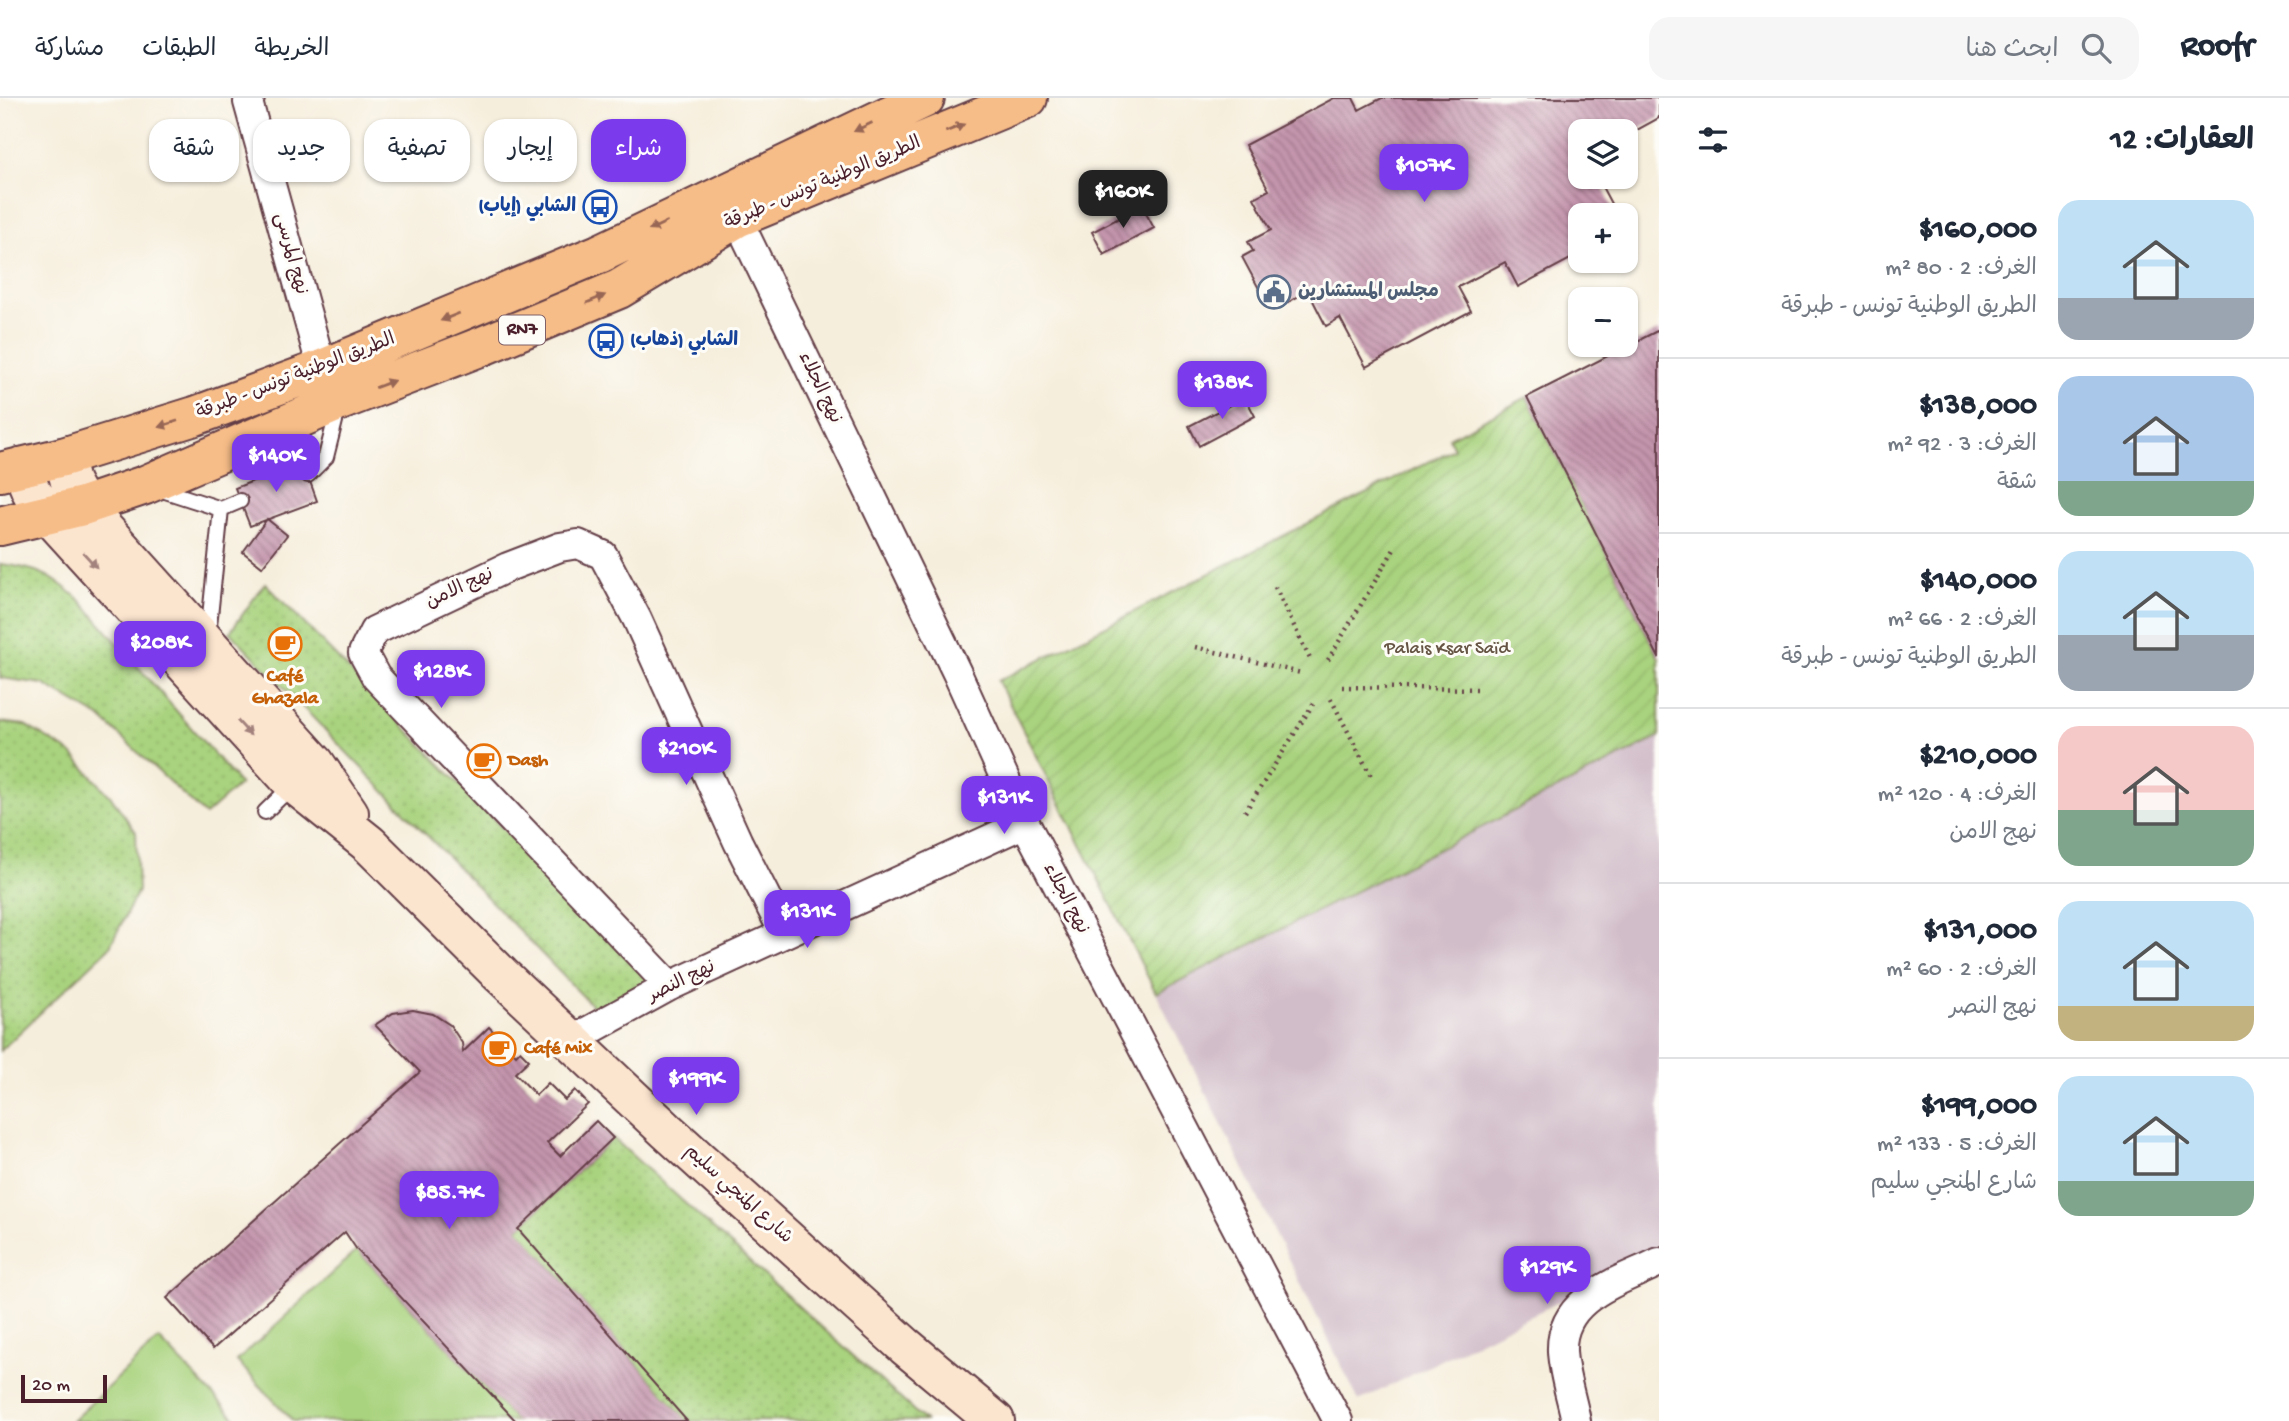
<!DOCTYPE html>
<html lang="ar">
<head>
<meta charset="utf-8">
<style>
	body { margin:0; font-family:"Gochi Hand","Playpen Sans Arabic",sans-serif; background:#f6f6f7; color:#1f2937; direction:rtl; height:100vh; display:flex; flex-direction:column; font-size:26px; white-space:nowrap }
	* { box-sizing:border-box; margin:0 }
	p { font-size:23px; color:#747a83 }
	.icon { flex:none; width:38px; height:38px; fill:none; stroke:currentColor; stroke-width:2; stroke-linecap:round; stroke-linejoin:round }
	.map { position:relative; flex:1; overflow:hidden; direction:ltr }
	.panel { display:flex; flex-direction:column; background:#fff; width:630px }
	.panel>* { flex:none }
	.hud { position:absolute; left:21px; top:21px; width:665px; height:63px; direction:rtl; display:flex; gap:14px }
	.fabs { position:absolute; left:1568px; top:21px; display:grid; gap:14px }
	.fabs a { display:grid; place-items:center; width:70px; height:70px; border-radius:14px; background:#fff; box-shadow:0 2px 5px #0004; font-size:35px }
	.scale { position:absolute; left:21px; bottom:18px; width:86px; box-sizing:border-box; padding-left:7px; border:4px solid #4a1f2b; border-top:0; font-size:19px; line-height:24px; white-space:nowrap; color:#4a1f2b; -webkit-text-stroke:5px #fdfcf7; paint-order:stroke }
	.price { position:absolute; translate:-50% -60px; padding:0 16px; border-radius:14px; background:#7c3aed; color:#fff; font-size:23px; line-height:46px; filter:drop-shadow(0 2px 4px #0008) }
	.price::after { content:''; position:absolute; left:50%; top:42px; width:21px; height:16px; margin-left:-10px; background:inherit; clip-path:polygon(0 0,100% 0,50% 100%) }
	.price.current { background:#222; color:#fff }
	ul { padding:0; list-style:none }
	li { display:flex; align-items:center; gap:21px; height:175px; padding:0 35px }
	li+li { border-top:2px solid #e0e1e3 }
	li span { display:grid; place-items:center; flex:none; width:196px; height:140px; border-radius:21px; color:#555 }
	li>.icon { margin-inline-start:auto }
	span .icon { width:84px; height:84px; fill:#fffc; stroke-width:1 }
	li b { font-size:30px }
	h2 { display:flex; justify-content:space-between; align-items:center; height:84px; padding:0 35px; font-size:30px }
	.pill { padding:0 24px; border-radius:21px; background:#fff; box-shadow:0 2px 5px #0004; font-size:24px; line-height:63px }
	.pill.current { background:#7c3aed; color:#fff }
	header { display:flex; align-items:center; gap:42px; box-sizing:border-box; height:98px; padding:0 35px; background:#fff; border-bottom:2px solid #e0e1e3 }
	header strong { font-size:33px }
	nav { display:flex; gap:38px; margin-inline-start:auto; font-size:24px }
	.search { width:490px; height:63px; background:#f6f6f7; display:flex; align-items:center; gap:18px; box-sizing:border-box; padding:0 24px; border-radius:21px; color:#747a83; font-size:26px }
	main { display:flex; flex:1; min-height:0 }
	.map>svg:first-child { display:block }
	.industrial { fill:#d1bdc9 }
	.grass { fill:url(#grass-dots); stroke:#7a7954; stroke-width:2 }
	.garden { fill:url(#garden-furrows); stroke:#7a7954; stroke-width:2 }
	.pitch { fill:#a9d37e; stroke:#7a7954; stroke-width:2 }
	.building { fill:url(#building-back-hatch) }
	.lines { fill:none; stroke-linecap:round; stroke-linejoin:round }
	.service-casing { stroke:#643e46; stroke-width:18 }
	.minor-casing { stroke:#643e46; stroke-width:32 }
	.secondary-casing { stroke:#643e46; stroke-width:42 }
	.primary-casing { stroke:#643e46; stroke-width:42 }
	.path { stroke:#643e46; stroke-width:4.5; stroke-dasharray:2 5; stroke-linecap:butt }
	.service { stroke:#fff; stroke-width:14 }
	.minor { stroke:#fff; stroke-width:28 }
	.secondary { stroke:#fce5cf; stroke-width:38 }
	.primary { stroke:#f7bd88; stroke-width:38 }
	.oneway { fill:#986655 }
	.oneway2 { fill:#a3827d }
	.labels { text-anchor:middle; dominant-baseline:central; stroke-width:6; stroke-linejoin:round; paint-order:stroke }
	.shield { fill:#fdfcf7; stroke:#806168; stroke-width:2 }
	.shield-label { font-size:18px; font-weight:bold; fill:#4a1f2b }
	.street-label { font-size:19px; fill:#4a1f2b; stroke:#fdfcf7 }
	.transit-label { font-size:19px; font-weight:bold; fill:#164399; stroke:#fdfcf7; text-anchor:end }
	.service-label { font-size:19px; font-weight:bold; fill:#4e5e75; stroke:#fdfcf7; text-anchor:start }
	.park-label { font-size:19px; fill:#654; stroke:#fdfcf7 }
	.food-label { font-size:19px; font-weight:bold; fill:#c56008; stroke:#fdfcf7; text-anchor:start }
</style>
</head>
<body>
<header>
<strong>Roofr</strong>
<div class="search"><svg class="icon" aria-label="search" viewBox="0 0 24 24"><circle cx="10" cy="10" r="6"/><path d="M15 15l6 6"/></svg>ابحث هنا</div>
<nav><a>الخريطة</a><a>الطبقات</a><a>مشاركة</a></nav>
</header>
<main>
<section class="panel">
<h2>العقارات: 12<svg class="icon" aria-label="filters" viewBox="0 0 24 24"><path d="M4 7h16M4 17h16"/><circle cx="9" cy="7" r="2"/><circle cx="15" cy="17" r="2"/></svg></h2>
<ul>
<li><span style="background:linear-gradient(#bfe0f5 70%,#9aa5b1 0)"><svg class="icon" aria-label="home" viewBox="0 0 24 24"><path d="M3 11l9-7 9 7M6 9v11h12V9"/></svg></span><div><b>$160,000</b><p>الغرف: 2 · 80 m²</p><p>الطريق الوطنية تونس - طبرقة</p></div></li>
<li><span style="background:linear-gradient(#a9c7e8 75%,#7fa58c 0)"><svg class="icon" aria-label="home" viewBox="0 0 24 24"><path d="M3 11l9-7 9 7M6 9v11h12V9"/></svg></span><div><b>$138,000</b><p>الغرف: 3 · 92 m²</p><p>شقة</p></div></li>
<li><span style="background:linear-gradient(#bfe0f5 60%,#9aa5b1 0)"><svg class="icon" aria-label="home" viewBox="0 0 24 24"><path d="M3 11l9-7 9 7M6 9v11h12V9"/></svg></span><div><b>$140,000</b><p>الغرف: 2 · 66 m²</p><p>الطريق الوطنية تونس - طبرقة</p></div></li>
<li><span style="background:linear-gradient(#f6c9c9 60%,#7fa58c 0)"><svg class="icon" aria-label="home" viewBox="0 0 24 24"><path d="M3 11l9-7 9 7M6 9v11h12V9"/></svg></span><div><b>$210,000</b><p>الغرف: 4 · 120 m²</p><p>نهج الامن</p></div></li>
<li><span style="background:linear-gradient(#bfe0f5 75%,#c2b280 0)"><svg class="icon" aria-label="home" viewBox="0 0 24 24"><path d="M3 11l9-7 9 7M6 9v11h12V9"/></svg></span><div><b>$131,000</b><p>الغرف: 2 · 60 m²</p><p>نهج النصر</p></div></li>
<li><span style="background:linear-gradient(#bfe0f5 75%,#7fa58c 0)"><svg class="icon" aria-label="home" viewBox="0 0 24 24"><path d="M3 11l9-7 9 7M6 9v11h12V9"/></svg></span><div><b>$199,000</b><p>الغرف: 5 · 133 m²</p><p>شارع المنجي سليم</p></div></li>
</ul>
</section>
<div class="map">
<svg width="1659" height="1323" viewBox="0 0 1659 1323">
	<defs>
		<pattern id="grass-dots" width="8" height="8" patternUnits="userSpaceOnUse" patternTransform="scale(1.75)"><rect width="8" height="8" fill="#a9d37e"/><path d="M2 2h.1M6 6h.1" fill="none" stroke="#93b56d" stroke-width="1.8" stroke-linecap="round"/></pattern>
		<pattern id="garden-furrows" width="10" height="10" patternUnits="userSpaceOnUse" patternTransform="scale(1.75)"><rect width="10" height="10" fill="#a9d37e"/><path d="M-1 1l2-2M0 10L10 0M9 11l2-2" fill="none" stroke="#93b56d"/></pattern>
		<pattern id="building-back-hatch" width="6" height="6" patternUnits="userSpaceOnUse" patternTransform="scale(1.75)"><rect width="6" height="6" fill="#c495ad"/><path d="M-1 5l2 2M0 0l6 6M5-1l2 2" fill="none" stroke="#a1798d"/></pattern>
	</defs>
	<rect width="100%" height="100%" fill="#fdfcf7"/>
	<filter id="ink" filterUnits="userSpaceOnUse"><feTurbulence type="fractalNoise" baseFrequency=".0143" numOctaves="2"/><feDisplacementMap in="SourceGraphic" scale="14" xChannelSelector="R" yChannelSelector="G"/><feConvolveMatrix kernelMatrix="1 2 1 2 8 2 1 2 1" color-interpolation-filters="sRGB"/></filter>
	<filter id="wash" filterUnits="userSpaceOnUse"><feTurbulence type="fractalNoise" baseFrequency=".00686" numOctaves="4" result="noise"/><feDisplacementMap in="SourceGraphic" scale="28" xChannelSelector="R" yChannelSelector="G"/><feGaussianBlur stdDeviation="1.57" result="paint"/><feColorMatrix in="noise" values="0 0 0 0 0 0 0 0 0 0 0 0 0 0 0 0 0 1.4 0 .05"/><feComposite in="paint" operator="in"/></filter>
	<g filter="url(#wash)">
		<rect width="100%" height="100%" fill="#f6eedc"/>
		<path class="industrial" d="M1659,639V1154L1359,1303L1156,895Z"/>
		<path class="grass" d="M0,466C38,470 51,477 80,502L240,686L205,717L101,620L43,586L0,580Z
			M265,485L656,889L605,921L230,534Z
			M0,624L25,627L71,655L111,699L136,734L138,793L109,850L0,953Z
			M613,1040L925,1323H687L518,1131Z"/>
		<path class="garden" d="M1527,299L1659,560V639L1156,895L998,583L1454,351L1449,340Z"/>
		<path class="pitch" d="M357,1152L516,1323H293L237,1263Z
			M159,1241L238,1323H72Z"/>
		<g id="blocks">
			<path class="building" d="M1334,0H1353L1359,12L1382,0H1659V20L1626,38V33H1580V79H1611L1600,85L1617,117H1580V156L1518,189L1505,164L1458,189L1471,213L1366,269L1340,220L1326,228L1308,193L1285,206L1278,193L1264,200L1242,159L1253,153L1248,144L1271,132L1254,100L1269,92L1245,47Z
				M1142,108L1154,130L1104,157L1092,134Z
				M1659,232V560L1527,299Z
				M1245,299L1255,318L1199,348L1189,328Z
				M303,364L317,403L250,428L235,390Z
				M267,421L287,437L262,469L243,454Z
				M413,912L433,916L450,927L462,945L463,954L489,929L516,957L520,953L529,962L515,975L536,997L548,985L565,1002L575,992L588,1006L547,1045L560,1058L596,1023L613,1040L518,1131L687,1323H516L357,1152L345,1134L213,1251L167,1200L420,974L375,927L393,915Z"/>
		</g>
	</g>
	<g filter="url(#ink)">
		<use href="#blocks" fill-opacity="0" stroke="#643e46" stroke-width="2"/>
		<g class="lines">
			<defs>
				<path id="service" d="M308,377L326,359L338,311
					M156,390L221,411
					M208,538L221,411L240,403
					M265,714L294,686"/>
				<path id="minor" d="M250,0L248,4L322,271
					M737,120L957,575L1025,725L1338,1323
					M670,888L376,579L363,555L374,533L508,469L560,449L578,446L603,457L637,521L738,744L784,835
					M570,943L670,888L1025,725
					M1576,1323C1572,1301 1563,1276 1562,1253C1560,1199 1619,1184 1659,1164"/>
				<path id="secondary" d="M63,359L70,384L83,408L315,665L349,715
					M21,369L31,393L49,417L294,686L369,746L501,877L667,1033L905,1248L995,1323"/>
				<path id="primary" d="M0,374L63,359L195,318L322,271L599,156L925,0
					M0,428L83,408L145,387L340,303L480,249L619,191L737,120L1028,0"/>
			</defs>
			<use href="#service" class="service-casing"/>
			<use href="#minor" class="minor-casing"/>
			<use href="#secondary" class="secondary-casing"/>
			<use href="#primary" class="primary-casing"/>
			<path class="path" d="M1275,489L1311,563
				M1195,549L1301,575
				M1328,562L1396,448
				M1342,589L1481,591
				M1331,601L1371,678
				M1245,714L1315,603"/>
			<use href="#service" class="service"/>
			<use href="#minor" class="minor"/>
			<use href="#secondary" class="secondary"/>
			<use href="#primary" class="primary"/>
		</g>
		<defs><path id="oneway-solid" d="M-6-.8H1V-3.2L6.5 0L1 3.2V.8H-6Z" transform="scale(1.75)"/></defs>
		<g class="oneway">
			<use href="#oneway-solid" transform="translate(863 29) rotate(154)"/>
			<use href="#oneway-solid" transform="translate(955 30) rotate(-22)"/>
			<use href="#oneway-solid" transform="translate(658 128) rotate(154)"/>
			<use href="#oneway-solid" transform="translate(596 201) rotate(-23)"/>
			<use href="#oneway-solid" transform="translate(450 219) rotate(158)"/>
			<use href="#oneway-solid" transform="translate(385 286) rotate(-21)"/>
			<use href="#oneway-solid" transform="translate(168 326) rotate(162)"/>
		</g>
		<g class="oneway2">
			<use href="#oneway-solid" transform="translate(90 462) rotate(48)"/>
			<use href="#oneway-solid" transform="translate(244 630) rotate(48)"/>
		</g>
	</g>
	<defs>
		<symbol id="bus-ring" viewBox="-11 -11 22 22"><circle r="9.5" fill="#fdfcf7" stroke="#1a4fb4" stroke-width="1.5"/><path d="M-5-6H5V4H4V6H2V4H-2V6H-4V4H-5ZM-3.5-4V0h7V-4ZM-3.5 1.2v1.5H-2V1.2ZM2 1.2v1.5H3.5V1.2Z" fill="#1a4fb4"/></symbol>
		<symbol id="civic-ring" viewBox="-11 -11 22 22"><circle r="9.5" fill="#fdfcf7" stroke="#5c6f8a" stroke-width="1.5"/><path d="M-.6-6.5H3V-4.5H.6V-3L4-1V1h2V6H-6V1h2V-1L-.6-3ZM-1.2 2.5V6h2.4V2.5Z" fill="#5c6f8a"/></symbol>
		<symbol id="cafe-ring" viewBox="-11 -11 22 22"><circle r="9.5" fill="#fdfcf7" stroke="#e8710a" stroke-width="1.5"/><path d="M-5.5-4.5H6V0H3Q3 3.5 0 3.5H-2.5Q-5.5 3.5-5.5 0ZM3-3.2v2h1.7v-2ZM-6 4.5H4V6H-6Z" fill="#e8710a"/></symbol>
	</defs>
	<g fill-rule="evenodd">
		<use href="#bus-ring" x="581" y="90" width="38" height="38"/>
		<use href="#civic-ring" x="1255" y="175" width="38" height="38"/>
		<use href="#bus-ring" x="587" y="224" width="38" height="38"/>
		<use href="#cafe-ring" x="266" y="527" width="38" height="38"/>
		<use href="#cafe-ring" x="465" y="644" width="38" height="38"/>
		<use href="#cafe-ring" x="480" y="932" width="38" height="38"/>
	</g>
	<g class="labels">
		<rect class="shield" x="499" y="217.5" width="46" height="29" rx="5"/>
		<g class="shield-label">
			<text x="522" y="232">RN7</text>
		</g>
		<g class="street-label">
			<text transform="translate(823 86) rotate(-23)">الطريق الوطنية تونس - طبرقة</text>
			<text transform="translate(290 156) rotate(75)">نهج المرسى</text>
			<text transform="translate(296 279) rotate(-21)">الطريق الوطنية تونس - طبرقة</text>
			<text transform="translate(819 290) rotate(64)">نهج الجلاء</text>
			<text transform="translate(460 491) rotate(-25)">نهج الامن</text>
			<text transform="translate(1065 801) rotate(62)">نهج الجلاء</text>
			<text transform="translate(682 884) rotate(-26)">نهج النصر</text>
			<text transform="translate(738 1097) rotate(42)">شارع المنجي سليم</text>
		</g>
		<g class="transit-label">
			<text x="576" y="109">الشابي (إياب)</text>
			<text x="630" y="243" text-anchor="start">الشابي (ذهاب)</text>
		</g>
		<g class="service-label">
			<text x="1298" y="194">مجلس المستشارين</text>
		</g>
		<g class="park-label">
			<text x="1447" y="551">Palais Ksar Saïd</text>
		</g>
		<g class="food-label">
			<text x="285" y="579" text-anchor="middle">Café<tspan x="285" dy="22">Ghazala</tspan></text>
			<text x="508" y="663">Dash</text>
			<text x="524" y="951">Café Mix</text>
		</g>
	</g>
</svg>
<div class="fabs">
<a><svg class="icon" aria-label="layers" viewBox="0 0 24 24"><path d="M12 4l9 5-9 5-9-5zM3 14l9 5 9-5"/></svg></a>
<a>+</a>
<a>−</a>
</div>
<div class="scale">20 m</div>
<b class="price" style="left:1424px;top:106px">$107K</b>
<b class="price current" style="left:1123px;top:132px">$160K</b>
<b class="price" style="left:1222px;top:323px">$138K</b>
<b class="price" style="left:276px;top:396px">$140K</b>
<b class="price" style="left:160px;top:583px">$208K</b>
<b class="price" style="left:441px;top:612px">$128K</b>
<b class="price" style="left:686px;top:689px">$210K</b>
<b class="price" style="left:1004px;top:738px">$131K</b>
<b class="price" style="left:807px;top:852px">$131K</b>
<b class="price" style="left:696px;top:1019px">$199K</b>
<b class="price" style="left:449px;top:1133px">$85.7K</b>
<b class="price" style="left:1547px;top:1208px">$129K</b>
<div class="hud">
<a class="pill current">شراء</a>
<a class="pill">إيجار</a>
<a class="pill">تصفية</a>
<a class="pill">جديد</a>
<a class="pill">شقة</a>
</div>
</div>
</main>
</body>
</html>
